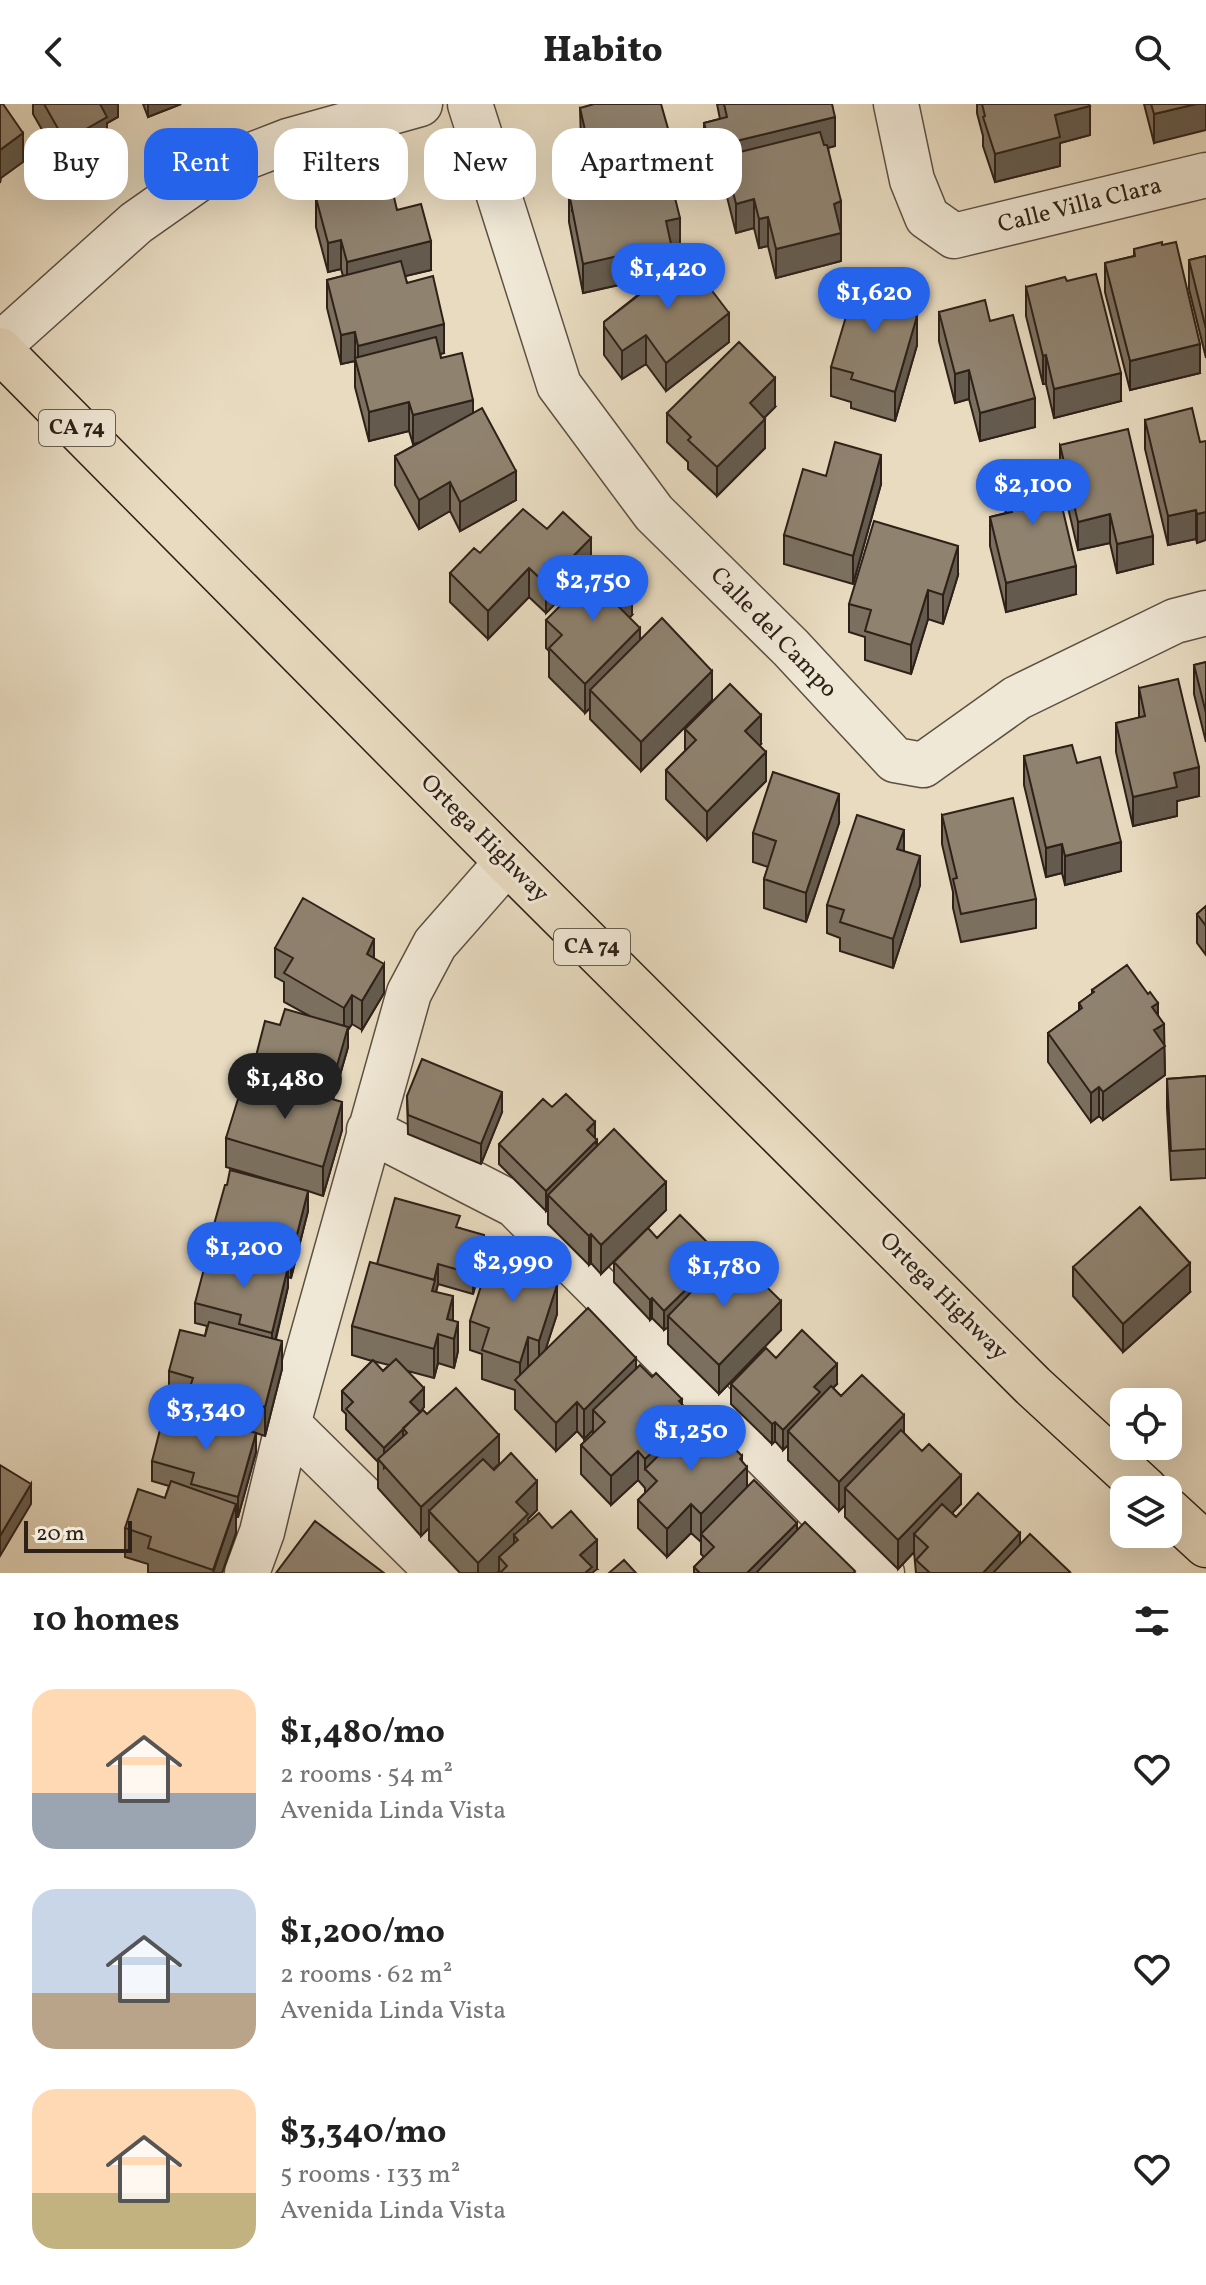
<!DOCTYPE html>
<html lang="en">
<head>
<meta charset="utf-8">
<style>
	body { margin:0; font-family:Vollkorn,serif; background:#f2f2f2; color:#222; height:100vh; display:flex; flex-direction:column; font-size:30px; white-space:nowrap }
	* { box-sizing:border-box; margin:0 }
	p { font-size:26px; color:#767676 }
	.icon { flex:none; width:44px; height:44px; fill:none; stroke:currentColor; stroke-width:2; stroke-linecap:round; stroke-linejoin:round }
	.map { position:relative; height:1469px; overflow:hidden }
	.drawer { display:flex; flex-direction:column; background:#fff; flex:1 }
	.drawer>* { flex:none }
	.top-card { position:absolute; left:24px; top:24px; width:800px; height:72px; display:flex; gap:16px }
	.controls { position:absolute; left:1110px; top:1284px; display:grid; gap:16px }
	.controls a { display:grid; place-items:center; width:72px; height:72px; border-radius:16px; background:#fff; box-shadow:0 8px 32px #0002; font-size:40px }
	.scale { position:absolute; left:24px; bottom:20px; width:108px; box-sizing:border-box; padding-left:8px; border:4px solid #2e2118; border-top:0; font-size:22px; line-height:28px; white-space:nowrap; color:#2e2118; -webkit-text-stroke:6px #f0e8d6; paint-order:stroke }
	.price { position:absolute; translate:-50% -68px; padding:0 18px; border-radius:28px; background:#2563eb; color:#fff; font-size:26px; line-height:52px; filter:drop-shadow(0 2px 4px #0008) }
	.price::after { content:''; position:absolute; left:50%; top:48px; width:24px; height:18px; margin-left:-12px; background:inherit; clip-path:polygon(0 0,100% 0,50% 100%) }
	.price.selected { background:#222; color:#fff }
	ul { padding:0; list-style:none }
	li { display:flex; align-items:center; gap:24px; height:200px; padding:0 32px }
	li span { display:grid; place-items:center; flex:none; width:224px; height:160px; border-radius:24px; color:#555 }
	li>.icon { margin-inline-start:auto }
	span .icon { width:96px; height:96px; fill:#fffc; stroke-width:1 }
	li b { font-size:34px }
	h2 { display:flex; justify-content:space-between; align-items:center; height:96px; padding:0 32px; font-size:34px }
	.pill { padding:0 28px; border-radius:24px; background:#fff; box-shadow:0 8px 32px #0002; font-size:28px; line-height:72px }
	.pill.selected { background:#2563eb; color:#fff }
	header { display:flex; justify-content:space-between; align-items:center; height:104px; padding:0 32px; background:#fff; font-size:36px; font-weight:800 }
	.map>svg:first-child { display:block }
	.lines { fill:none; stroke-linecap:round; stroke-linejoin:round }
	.minor-casing { stroke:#5c5042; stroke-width:47 }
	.major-casing { stroke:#2e2118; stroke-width:47 }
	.minor { stroke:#f0e8d6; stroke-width:44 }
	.major { stroke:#e8dbc0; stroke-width:44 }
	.wall { fill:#7b705f; stroke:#2e2118; stroke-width:2; fill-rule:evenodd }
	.shaded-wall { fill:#645b4e; stroke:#2e2118; stroke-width:2 }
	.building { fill:#8f826f; stroke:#2e2118; stroke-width:2 }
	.labels { text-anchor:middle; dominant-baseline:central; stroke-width:6; stroke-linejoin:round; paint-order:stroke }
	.shield { fill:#f0e8d6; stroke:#685d51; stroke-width:2 }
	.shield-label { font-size:22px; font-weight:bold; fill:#2e2118 }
	.street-label { font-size:24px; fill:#2e2118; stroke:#f0e8d6 }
</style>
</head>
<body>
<header><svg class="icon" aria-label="back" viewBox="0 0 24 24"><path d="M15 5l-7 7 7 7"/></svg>Habito<svg class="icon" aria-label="search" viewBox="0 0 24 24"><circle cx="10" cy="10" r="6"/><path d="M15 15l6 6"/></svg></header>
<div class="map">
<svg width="1206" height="1469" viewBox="0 0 1206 1469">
	<rect width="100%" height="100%" fill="#e8dbc0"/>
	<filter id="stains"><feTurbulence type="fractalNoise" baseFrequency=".0025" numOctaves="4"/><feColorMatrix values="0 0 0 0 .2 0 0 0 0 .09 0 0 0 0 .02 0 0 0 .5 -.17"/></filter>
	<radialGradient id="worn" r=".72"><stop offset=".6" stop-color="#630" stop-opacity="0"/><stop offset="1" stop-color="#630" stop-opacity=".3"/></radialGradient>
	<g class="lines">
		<defs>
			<path id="minor" d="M470,0L559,281L654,409L791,544L895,656L923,661L1017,594L1175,517L1206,509
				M896,0L912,76L927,113L954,132L1206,71
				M0,241L136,119L210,67L288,37L420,0
				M369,1026L515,1101L882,1469
				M288,1320L439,1469
				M247,1469L262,1428L288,1320L409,889L435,840L507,758"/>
			<path id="major" d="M0,246L507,758L1033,1282L1146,1386
				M1168,1406L1206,1441"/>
		</defs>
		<use href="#minor" class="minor-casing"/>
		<use href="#major" class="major-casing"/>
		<use href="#minor" class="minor"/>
		<use href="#major" class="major"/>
	</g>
	<path class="wall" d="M33,0H118V13L107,19V42L65,66L33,10Z
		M143,0H181L148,13Z
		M717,0H832L835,42L828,44L841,126V157L776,174L768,142L759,144L754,124L736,129L724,81V69L711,72L704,47V19L720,15Z
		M977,0H1089L1090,31L1060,39V62L995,78L983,42V32L977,9Z
		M1144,0H1206L1154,39Z
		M580,4L669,57L651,62V70L680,142L671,144V158L729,238L666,287L646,260L622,275L604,251V218L644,186V179L651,174L583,189L569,118V95L562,70V41L581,37Z
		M316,94L397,106L431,166L405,172L407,179L444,249L440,250L441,254L473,309L516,396L460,427L450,407L419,425L395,381V352L421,338L413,340L409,327L369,337L355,283V257L341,260L327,204V176L343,172L341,165L328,168L316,123Z
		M1134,145L1200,269L1130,286L1105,188V159L1134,152Z
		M1206,152V254L1189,185V156Z
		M1026,183L1121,297L1054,314L1046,280H1043L1026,212Z
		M893,205L917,241L895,317L851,304V298L831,292V263Z
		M939,208L990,217L1035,323L980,337L969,295L955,299L939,237Z
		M775,303L764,314L765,344L717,392L688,365V358L667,338V309Z
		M1145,316L1200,338L1197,439L1196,435L1168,441L1145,345Z
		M1060,341L1153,460L1117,469L1110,439L1078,446L1060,370Z
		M826,372L881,380L853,480L784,460V431Z
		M1004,372L1076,490L1006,508L990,442V413L1006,409L1004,401Z
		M480,449L591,463L546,509L529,493L488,535L450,498V469Z
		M958,471L943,520L928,515L911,570L865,556V533L849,528V500Z
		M632,511L629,514L640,537L712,596L641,667L590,615V604L585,609L549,573V547L546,544V516Z
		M1206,558V638L1194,590V561Z
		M1139,584L1199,692L1177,697V712L1133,722L1116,648V619L1139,614Z
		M685,625L761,640L759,642L766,677L707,736L666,695V666L685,647Z
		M1024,652L1077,659L1121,767L1065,781L1062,769L1046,773L1024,681Z
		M942,711L1036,795V824L961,838L953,804V788L942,740Z
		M839,719L806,818L764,804V775L768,763L753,758V729Z
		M904,747L920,781L893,864L840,847V834L827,829V801Z
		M1206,802V851L1197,839V810Z
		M275,844L374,854L384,889L362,926L352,920L348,926V943L333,995L342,1026L323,1092L308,1087V1107L291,1174L288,1173V1183L276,1235L282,1265L265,1332L256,1329V1348L238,1413H236V1429L222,1469H148V1460L125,1453V1424L165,1394L169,1382L152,1377V1357L175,1321L190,1310V1302L169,1296V1267L205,1232L207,1222L195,1219V1199L220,1164L225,1147L213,1144V1124L304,1086L226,1063V1034L252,986L255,975V956L280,921L308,911L284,898V878L275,873Z
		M1092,886L1158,911L1164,940L1165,971L1103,1016L1099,1012L1091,1018L1048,958V929L1079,907V899L1092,890Z
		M1206,972V1074L1171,1076L1167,1004V975Z
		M407,992L502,1008L481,1060L408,1030Z
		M552,1003L595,1034L597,1043L666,1106L601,1170L591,1159L589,1161L548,1120V1105L546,1107L499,1060V1040Z
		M460,1124L484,1151L473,1190L438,1180L436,1188L453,1217L458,1247L454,1264L438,1259L434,1274L408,1267L424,1303L420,1308L427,1310L499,1360L537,1406L528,1415V1419L552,1424L597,1465L499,1469V1467L497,1469H460L429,1436V1424L421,1432L378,1384V1358L346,1325V1310L342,1306V1287L372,1257L352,1251V1222L377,1160ZM373,1257L389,1261L383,1267Z
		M657,1134L709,1158L711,1167L781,1226L719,1290L668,1240V1223L664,1226L652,1214L650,1216L614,1178V1158Z
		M1073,1163L1190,1188L1123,1248L1073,1192Z
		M551,1179L557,1210L545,1247L636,1264L652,1273L682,1300L688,1322L742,1358L747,1383L797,1426L855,1469H694V1463L704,1453L701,1450V1438L691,1429L667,1453L638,1424V1396L645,1389V1384L638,1376L611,1401L581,1370V1341L593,1330V1326L584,1335L577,1327L556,1347L515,1305V1286L482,1275V1250L470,1246V1217Z
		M776,1254L837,1280L833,1284L841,1292L904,1329L961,1400L952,1409L956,1413L1020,1441L1070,1469H916L914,1448L898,1465L845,1413V1401L839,1407L788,1356V1341L783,1346L775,1337L772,1340L731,1300V1280Z"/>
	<path class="shaded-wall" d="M98,0H118V13L107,19V42L65,66V37Z
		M148,0H181L148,13Z
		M1196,0H1206V26L1154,39V10Z
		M1090,2V31L1060,39V62L995,78V50L1055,11Z
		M835,13V42L728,68L724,52V69L711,72V43Z
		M669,28V57L651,62V87L572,107V78L645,34Z
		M23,29V58L1,74L0,79V46Z
		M754,95V124L736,129V100Z
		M841,97V126L834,128V100Z
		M768,113V142L759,144V115Z
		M680,114V142L671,144V169L583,189V160L666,117Z
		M841,129V157L776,174V145Z
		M341,136V165L328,168V139Z
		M431,137V166L347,186V158Z
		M893,178V207L886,203Z
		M729,209V238L666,287V259Z
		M917,212V241L895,317V288Z
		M444,220V249L360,271L358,265V242Z
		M355,228V257L341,260V231Z
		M646,231V260L622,275V247Z
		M1200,240V269L1130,286V257Z
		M1046,251V280H1043V252Z
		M969,266V295L955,299V270Z
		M1121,269V297L1054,314V285Z
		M775,274V303L750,328V299Z
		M1035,294V323L980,337V309Z
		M473,296V325L413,340V311Z
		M409,298V327L369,337V308Z
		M765,315V344L717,392V363Z
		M881,351V380L853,480V452Z
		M516,367V396L460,427V398Z
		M450,378V407L419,425V396Z
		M1196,406V435L1168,441V412Z
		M1206,408V436L1197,439V410Z
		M1110,410V439L1078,446V418Z
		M1153,432V460L1117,469V440Z
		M591,434V463L546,509V480Z
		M958,442V471L943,520V491Z
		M1076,462V490L1006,508V479Z
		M529,464V493L488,535V507Z
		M632,482V511L615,528V499Z
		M928,486V515L911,570V541Z
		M640,524V553L590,586V604L585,609V580Z
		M712,567V596L641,667V638Z
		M761,611V640L745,656V627Z
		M766,648V677L707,736V708Z
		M1199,663V692L1177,697V712L1133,722V693L1174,669Z
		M839,690V719L806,818V789Z
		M904,726V755L897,745Z
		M1121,738V767L1065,781V752Z
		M1062,740V769L1046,773V744Z
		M920,752V781L893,864V835Z
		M374,835V864L367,850Z
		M384,860V889L362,926V897Z
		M352,891V920L348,926V943L329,1009V990L344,933V904Z
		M1158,899V924L1164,920L1165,971L1103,1016V988L1152,903Z
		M1099,983V1012L1091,1018V989Z
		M502,988V1008L481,1060V1040Z
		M342,998V1026L323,1092V1063Z
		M595,1018V1038L587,1026Z
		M597,1036V1056L548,1091V1105L546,1107V1087Z
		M666,1078V1106L601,1170V1141Z
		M308,1087V1107L291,1174V1154Z
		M591,1130V1159L589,1161V1132Z
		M484,1131V1151L473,1190V1170Z
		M709,1140V1160L700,1149Z
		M1190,1159V1188L1123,1248V1220Z
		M438,1160V1180L435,1191L432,1187Z
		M711,1161V1181L668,1212V1223L664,1226V1207Z
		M288,1163V1183L272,1249V1229Z
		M551,1163V1192L546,1178Z
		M557,1181V1210L539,1266V1237Z
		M453,1192V1221L447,1215Z
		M652,1194V1214L650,1216V1196Z
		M781,1197V1226L719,1290V1261Z
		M458,1218V1247L454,1264V1235Z
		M438,1230V1259L434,1274V1245Z
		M528,1233V1262L521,1282L520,1281V1259Z
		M282,1237V1265L265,1332V1303Z
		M636,1254V1283L593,1306V1326L584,1335V1306Z
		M837,1260V1280L788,1327V1341L783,1346V1326L814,1283Z
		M424,1284V1303L420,1308L410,1298Z
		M682,1295V1313L688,1307V1335L645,1365V1355L675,1319L679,1297Z
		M577,1298V1327L556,1347V1319Z
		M904,1311V1340L845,1384V1401L839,1407V1378Z
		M775,1318V1337L772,1340V1320Z
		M403,1325V1345L384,1364V1344Z
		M256,1329V1348L238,1413V1393Z
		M499,1331V1360L437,1416L429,1407V1424L421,1432V1403Z
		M638,1347V1376L611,1401V1372Z
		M742,1352V1368L747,1363V1392L701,1430V1438V1410Z
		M961,1371V1400L924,1438L914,1430V1448L898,1465V1436Z
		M537,1377V1406L528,1415V1439L518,1436L514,1431V1452L499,1453V1467L497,1469H478V1459L516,1398Z
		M31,1380V1400L0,1452V1432Z
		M236,1400V1429L222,1469H213Z
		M691,1400V1429L667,1453V1425Z
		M797,1419V1439L767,1469H747Z
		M1020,1429V1458L1009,1469H983Z
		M597,1436V1465L592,1469H580V1451Z"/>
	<path class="building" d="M0,0H3L23,29L0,46Z
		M44,0H100L107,13L65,37Z
		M594,0H661L669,28L645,34L651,58L572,78L562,41L587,35L580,4Z
		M724,0H832L835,13L711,43L704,19L727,13Z
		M982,0H1089L1090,2L1055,11L1060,33L995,50L983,13L985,12Z
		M1151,0H1196L1154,10Z
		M820,28L824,41H827L841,97L834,100L841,129L776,145L768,113L759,115L754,95L736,100L724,52Z
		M668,66L680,114L666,117L671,140L583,160L569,89Z
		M390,76L397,106L421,100L431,137L347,158L341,136L328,139L316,94Z
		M1162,138V141L1176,138L1200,240L1130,257L1105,159L1135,152L1134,145Z
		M684,150L729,209L666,259L646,231L622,247L604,222V218L648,184L644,179L678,152L680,154Z
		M1206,152V225L1189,156Z
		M401,157L407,179L433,172L444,220L358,242L355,228L341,231L327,176Z
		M862,167L891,176L893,178L886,203L917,212L895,288L851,275L853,269L831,263L859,169Z
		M1096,170L1121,269L1054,285L1046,251L1043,252L1026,183L1065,173L1067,177Z
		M985,196L990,217L1013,211L1035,294L980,309L969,266L955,270L939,208Z
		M436,233L441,254L462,249L473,296L413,311L409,298L369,308L355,254Z
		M739,238L775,274L750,299L765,315L717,363L688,336L691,333L667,309Z
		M482,304L516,367L460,398L450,378L419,396L395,352Z
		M1192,304L1200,338L1206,337V408L1197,410L1196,406L1168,412L1145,316Z
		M1128,325L1153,432L1117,440L1110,410L1078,418L1060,341Z
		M835,338L881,351L853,452L784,431L803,365L826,372Z
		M1052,360L1076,462L1006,479L990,413L1012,408L1004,372Z
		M523,405L547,425L563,408L591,434L546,480L529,464L488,507L450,469L474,444L480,449Z
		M874,417L958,442L943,491L928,486L911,541L865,527L871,506L849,500Z
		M606,456L632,482L615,499L640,524L585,580L549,544L562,531L546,516Z
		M662,514L712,567L641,638L590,586Z
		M1206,558V609L1194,561Z
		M1178,575L1199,663L1174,669L1177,683L1133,693L1116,619L1145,612L1139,584Z
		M730,580L761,611L745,627L766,648L707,708L666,666L696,636L685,625Z
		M1072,641L1077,659L1100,653L1121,738L1065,752L1062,740L1046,744L1024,652Z
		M773,668L839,690L806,789L764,775L776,737L753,729Z
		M1013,694L1036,795L961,810L953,775L957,774L942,711Z
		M857,711L904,726L897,745L920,752L893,835L840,818L844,806L827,801Z
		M303,794L374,835L367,850L384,860L362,897L352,891L344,904L284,869L293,854L275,844Z
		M1206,802V822L1197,810Z
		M1127,861L1148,890L1150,888L1158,899L1152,903L1164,920L1154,926L1165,942L1103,988L1099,983L1091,989L1048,929L1082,904L1079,899L1094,888L1092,886Z
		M285,905L348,923L329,990L266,972L270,960L255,956L265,917L280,921Z
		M422,955L502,988L481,1040L408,1011L407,992Z
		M256,972L342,998L323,1063L226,1034L242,982L252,986Z
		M1206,972V1045L1171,1047L1167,975Z
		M566,990L595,1018L587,1026L597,1036L546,1087L499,1040L543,995L552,1003Z
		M614,1025L666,1078L601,1141L591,1130L589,1132L548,1091Z
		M230,1066L308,1087L291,1154L234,1139L236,1130L213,1124L225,1081H227Z
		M395,1094L460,1112L456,1123L484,1131L473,1170L438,1160L434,1176L377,1160Z
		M1140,1103L1190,1159L1123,1220L1073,1163Z
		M680,1111L709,1140L700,1149L711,1161L664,1207L652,1194L650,1196L614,1158L648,1124L657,1134Z
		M493,1144L551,1163L546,1178L557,1181L539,1237L528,1233L520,1259L482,1246L489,1224L470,1217Z
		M225,1147L288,1163L272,1229L239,1220L241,1211L195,1199L205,1161L220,1164Z
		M726,1152L737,1163L741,1158L781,1197L719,1261L668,1212Z
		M370,1158L435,1176L432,1187L453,1192L447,1215L458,1218L454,1235L438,1230L434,1245L352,1222Z
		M588,1204L636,1254L584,1306L577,1298L556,1319L515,1276Z
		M209,1218L282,1237L265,1303L190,1283L193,1274L169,1267L180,1226L205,1232Z
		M802,1226L837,1260L814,1283L820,1288L783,1326L775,1318L772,1320L731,1280L766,1244L776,1254Z
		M396,1255L424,1284L410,1298L420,1308L384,1344L346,1305L353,1298L342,1287L373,1256L383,1267Z
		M640,1261L652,1273L656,1269L682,1295L679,1297L688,1307L675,1319L679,1323L645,1355L638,1347L611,1372L581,1341L605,1318L593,1306Z
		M862,1271L904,1311L839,1378L788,1327L831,1282L841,1292Z
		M456,1284L499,1331L421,1403L378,1355L407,1329L403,1324L423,1306L427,1310Z
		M179,1306L256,1329L238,1393L191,1380L194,1369L152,1357L162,1318L175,1321Z
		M697,1313L712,1327L714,1324L742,1352L740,1355L747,1363L701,1410L691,1400L667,1425L638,1396L657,1377L645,1365Z
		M901,1326L922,1347L929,1340L961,1371L898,1436L845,1384Z
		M511,1349L537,1377L516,1398L528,1410L478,1459L429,1407L483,1355L494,1366Z
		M0,1361L31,1380L0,1432Z
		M754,1376L797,1419L747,1469H700L694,1463L714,1443L701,1430Z
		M171,1377L236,1400L213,1466L148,1444L151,1433L125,1424L138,1385L165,1394Z
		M978,1389L1020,1429L983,1469H930L916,1456L928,1443L914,1430L942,1400L956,1413Z
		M571,1407L597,1436L580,1451L592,1463L585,1469H500L507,1462L499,1453L518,1436L514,1431L539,1409L552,1424Z
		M315,1417L384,1469H276Z
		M805,1418L855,1467L853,1469H756Z
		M1030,1430L1070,1468L1069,1469H993Z
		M624,1456L636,1469H609Z"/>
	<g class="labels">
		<g class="shield">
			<rect x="39" y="306" width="76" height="36" rx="6"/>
			<rect x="554" y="825" width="76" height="36" rx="6"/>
		</g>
		<g class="shield-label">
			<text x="77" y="324">CA 74</text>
			<text x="592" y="843">CA 74</text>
		</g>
		<g class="street-label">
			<text transform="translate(1080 102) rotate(-14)">Calle Villa Clara</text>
			<text transform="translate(773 529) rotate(46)">Calle del Campo</text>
			<text transform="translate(484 735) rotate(45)">Ortega Highway</text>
			<text transform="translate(943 1193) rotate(45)">Ortega Highway</text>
		</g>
	</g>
	<rect width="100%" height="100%" filter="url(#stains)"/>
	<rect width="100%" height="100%" fill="url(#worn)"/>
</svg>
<div class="controls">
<a><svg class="icon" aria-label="locate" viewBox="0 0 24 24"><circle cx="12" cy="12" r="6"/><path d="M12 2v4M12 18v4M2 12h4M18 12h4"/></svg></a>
<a><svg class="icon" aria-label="layers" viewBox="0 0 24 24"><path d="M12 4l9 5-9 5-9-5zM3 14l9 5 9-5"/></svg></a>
</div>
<div class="scale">20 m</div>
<b class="price" style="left:668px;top:207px">$1,420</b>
<b class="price" style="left:874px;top:231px">$1,620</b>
<b class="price" style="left:1033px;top:423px">$2,100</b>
<b class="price" style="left:593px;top:519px">$2,750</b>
<b class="price selected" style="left:285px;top:1017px">$1,480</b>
<b class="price" style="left:244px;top:1186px">$1,200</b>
<b class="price" style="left:513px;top:1200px">$2,990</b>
<b class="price" style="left:724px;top:1205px">$1,780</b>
<b class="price" style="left:206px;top:1348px">$3,340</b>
<b class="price" style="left:691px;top:1369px">$1,250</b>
<div class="top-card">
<a class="pill">Buy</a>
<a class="pill selected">Rent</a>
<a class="pill">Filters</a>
<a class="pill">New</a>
<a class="pill">Apartment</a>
</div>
</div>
<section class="drawer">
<h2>10 homes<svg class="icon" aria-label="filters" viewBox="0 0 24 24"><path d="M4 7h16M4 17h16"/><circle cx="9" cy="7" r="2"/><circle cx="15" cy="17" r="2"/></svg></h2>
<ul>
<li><span style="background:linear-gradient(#ffd9b3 65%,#9aa5b1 0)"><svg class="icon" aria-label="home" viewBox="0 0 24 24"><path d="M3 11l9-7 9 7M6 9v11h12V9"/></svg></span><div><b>$1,480/mo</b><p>2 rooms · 54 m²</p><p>Avenida Linda Vista</p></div><svg class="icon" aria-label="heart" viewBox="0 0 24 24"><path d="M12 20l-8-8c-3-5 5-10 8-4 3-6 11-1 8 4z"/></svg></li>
<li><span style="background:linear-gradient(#c9d6e8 65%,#b9a48a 0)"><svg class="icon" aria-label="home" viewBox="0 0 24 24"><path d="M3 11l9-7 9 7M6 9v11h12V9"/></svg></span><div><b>$1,200/mo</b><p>2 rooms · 62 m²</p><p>Avenida Linda Vista</p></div><svg class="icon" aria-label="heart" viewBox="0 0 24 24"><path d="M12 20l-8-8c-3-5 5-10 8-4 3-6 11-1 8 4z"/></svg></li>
<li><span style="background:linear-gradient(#ffd9b3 65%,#c2b280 0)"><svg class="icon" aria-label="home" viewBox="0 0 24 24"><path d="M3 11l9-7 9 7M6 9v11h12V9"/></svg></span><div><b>$3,340/mo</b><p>5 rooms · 133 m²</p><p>Avenida Linda Vista</p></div><svg class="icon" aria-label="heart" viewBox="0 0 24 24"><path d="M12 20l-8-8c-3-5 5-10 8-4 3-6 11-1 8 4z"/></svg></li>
</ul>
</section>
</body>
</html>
